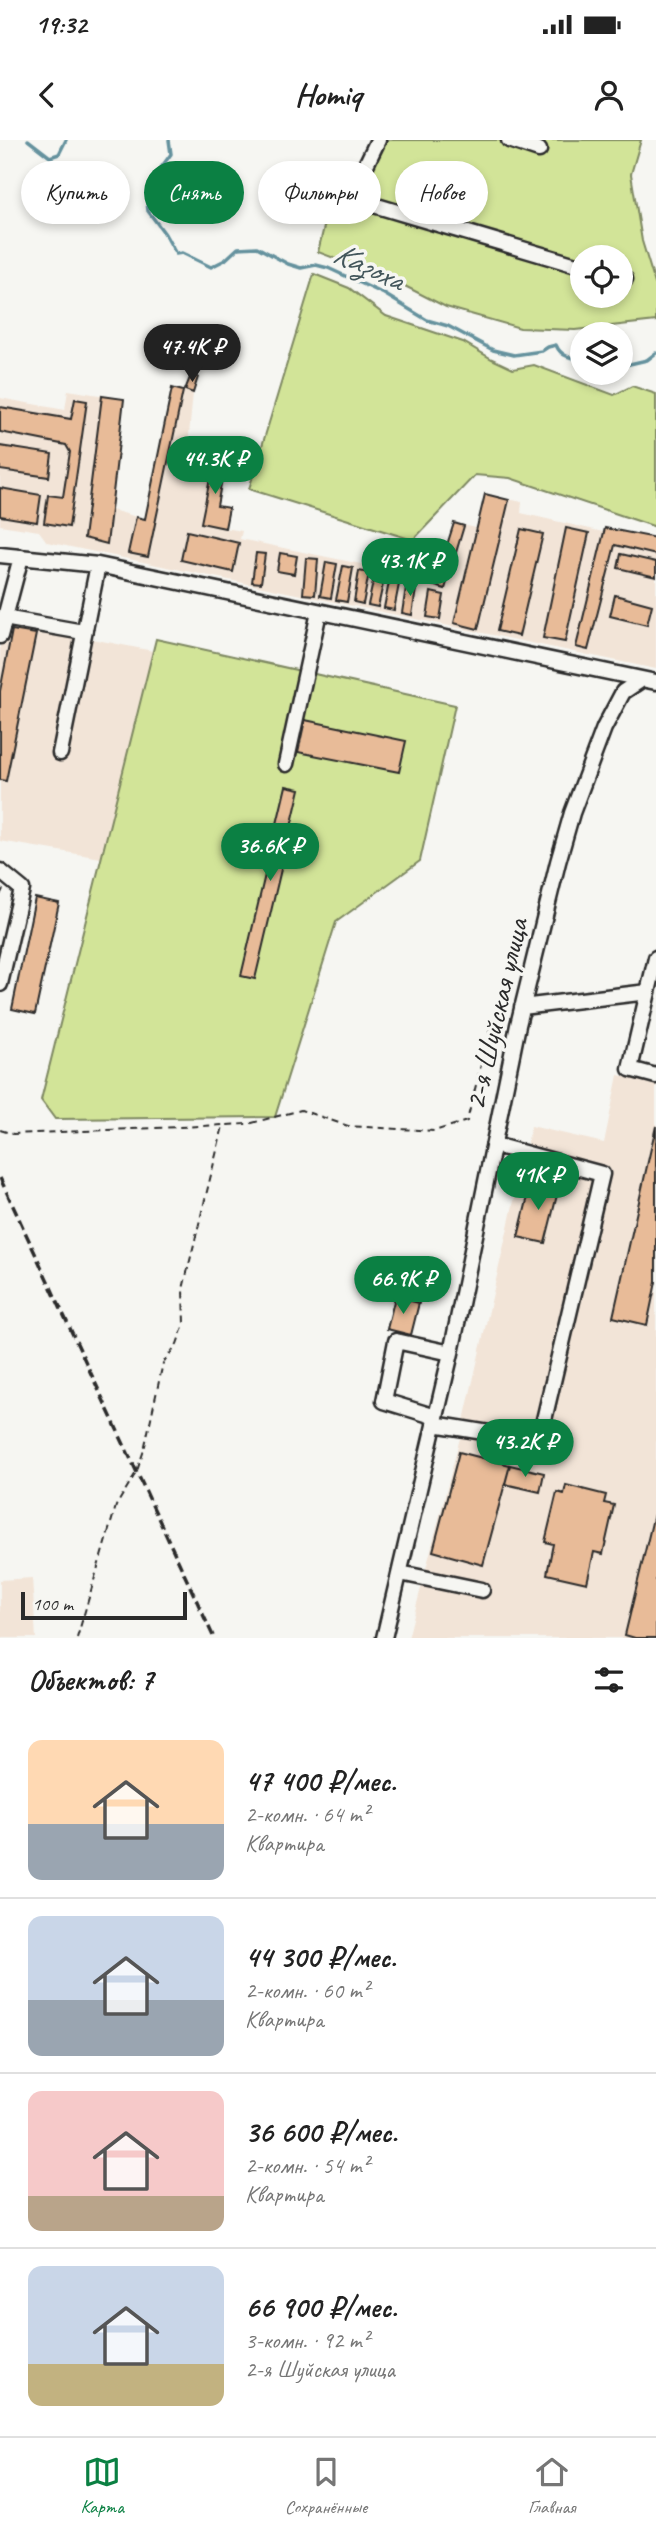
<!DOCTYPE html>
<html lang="ru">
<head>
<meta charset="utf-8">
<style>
	body { margin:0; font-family:Caveat,sans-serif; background:#f6f6f6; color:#222; height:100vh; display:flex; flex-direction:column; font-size:26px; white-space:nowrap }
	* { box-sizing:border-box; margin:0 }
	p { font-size:23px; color:#767676 }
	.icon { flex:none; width:38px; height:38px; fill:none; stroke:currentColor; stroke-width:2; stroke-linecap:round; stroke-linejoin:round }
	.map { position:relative; height:1498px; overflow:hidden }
	.sheet { display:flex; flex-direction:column; background:#fff; flex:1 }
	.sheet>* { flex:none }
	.banner { position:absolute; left:21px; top:21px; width:614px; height:63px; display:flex; gap:14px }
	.fabs { position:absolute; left:570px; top:105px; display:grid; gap:14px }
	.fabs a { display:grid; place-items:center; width:63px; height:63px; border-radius:50%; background:#fff; box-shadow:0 4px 10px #0003; font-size:35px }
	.scale { position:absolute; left:21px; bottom:18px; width:166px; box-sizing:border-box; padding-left:7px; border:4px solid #2b2b2b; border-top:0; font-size:19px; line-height:24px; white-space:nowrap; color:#2b2b2b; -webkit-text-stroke:5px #f6f6f2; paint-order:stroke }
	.price { position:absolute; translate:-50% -60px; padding:0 16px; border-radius:24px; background:#0b8043; color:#fff; font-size:23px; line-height:46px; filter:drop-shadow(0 2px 4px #0008) }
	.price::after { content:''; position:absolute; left:50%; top:42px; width:21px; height:16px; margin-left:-10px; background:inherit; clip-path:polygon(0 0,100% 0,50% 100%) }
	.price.selected { background:#222; color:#fff }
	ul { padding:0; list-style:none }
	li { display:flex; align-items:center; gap:21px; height:175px; padding:0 28px }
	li+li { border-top:2px solid #e0e0e0 }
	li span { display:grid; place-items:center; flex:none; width:196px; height:140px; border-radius:14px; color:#555 }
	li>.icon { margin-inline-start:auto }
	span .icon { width:84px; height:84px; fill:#fffc; stroke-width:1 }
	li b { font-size:30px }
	h2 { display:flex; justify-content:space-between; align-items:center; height:84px; padding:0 28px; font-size:30px }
	.tag { padding:0 24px; border-radius:32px; background:#fff; box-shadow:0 4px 10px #0003; font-size:24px; line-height:63px }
	.tag.selected { background:#0b8043; color:#fff }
	.status { display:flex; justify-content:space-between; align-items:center; height:49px; padding:0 35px; background:#fff; direction:ltr }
	.status svg { height:19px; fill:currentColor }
	header { display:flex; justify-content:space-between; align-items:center; height:91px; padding:0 28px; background:#fff; font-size:32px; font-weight:800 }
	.tab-bar { display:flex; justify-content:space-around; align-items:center; height:98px; border-top:2px solid #e0e0e0; background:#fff; font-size:19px; color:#767676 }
	.tab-bar a { display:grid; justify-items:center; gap:4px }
	.tab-bar .selected { color:#0b8043 }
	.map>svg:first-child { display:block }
	.built { fill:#f2e4d7 }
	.green { fill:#d2e498; stroke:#7e8862; stroke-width:2; fill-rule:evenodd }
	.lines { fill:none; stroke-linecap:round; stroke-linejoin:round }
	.stream { stroke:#65929e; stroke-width:3.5 }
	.building { fill:#e8bb98; stroke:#2b2b2b; stroke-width:2 }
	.minor-casing { stroke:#2b2b2b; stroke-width:19 }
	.path { stroke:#2b2b2b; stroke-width:2; stroke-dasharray:7 5; stroke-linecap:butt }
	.minor { stroke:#f6f6f2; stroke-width:14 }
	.rail { stroke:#2b2b2b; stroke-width:3.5; stroke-dasharray:10 5; stroke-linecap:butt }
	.labels { text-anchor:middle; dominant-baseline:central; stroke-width:7; stroke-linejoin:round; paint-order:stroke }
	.street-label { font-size:30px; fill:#2b2b2b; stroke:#f6f6f2 }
	.water-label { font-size:32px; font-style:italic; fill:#43565b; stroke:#f6f6f2 }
</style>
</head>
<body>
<div class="status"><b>19:32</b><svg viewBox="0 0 49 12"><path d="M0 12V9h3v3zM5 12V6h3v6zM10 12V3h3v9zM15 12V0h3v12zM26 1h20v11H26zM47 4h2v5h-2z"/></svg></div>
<header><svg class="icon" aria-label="back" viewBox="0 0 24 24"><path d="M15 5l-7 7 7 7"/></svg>Homiq<svg class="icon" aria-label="person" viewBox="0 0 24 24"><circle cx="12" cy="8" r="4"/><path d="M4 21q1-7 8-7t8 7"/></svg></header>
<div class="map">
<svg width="656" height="1498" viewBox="0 0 656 1498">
	<rect width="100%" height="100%" fill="#f6f6f2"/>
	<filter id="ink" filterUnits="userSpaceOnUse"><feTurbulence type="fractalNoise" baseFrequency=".0143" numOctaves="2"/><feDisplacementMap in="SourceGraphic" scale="14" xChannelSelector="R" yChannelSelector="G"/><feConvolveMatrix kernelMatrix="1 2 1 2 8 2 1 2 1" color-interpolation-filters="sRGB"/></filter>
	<g filter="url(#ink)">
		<path class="built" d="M191,235L198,237L193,253L188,305L226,317L217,365L229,368L225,388L242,391L240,399L419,436L422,428L438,432L454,383L476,388L485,354L522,362L521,373L603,392L605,388L656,398V529L47,402L39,391L0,385V258L65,270L68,250L124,259L112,370L144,379L172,248L185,250Z
			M0,481L153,511L101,718L0,701Z
			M618,935L656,942V1498H408L460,1298L531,986L604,1003Z
			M32,1438L36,1498H0V1440Z"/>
		<path class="green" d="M380,0H641L631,34L642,101L656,147V181L575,190L520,188L446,167L397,142L318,112L334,45L363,53ZM583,117H621V156H583Z
			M314,134L349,148L386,176L463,202L492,219L513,229L534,225L614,255L632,246L656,254V387L510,338L475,335L413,400L249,349Z
			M156,499L455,565L420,721L336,782L275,977L55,979L41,960Z"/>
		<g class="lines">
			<path class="stream" d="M28,0L50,17L59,14L66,0
				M169,0L171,14L155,36L152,52L147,62L148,71L165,94L176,114L182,113L211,127L225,120L238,108L257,107L288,124L301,128L316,125L328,128L384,154L427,180L448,186L493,210L514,215L542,211L548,207L556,205C561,217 571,218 583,219
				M621,226L647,220L656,213"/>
		</g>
		<path class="building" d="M191,235L198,237L193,253L185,250Z
			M172,248L183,251L148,417L128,413L136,377L145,379Z
			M102,256L124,259L107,404L84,398Z
			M75,259L87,261L69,387L44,383L48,355L63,357L70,312L66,305L0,292V267L71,279Z
			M0,306L52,314L49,337L0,330Z
			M215,314L226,317L217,366L229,368L225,388L201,383Z
			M0,348L41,355L37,382L0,376Z
			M485,354L509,360L478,489L454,483Z
			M454,383L464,386L445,449L418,441L422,428L438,433Z
			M566,388L589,393L565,502L543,498Z
			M605,388L656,398V415L615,405L588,510L576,507Z
			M521,389L543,394L519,496L497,491Z
			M187,391L239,403L233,432L181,420Z
			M256,413L265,414L261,443L252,442Z
			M280,413L297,416L294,434L277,431Z
			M621,414L656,422V437L618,428Z
			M306,418L318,419L315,455L303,454Z
			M326,422L337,424L331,458L320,456Z
			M343,426L353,428L347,462L336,460Z
			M359,431L369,433L363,464L354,462Z
			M375,433L385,435L378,467L368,465Z
			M390,437L400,439L394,470L384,468Z
			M407,441L417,443L412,475L402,473Z
			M431,452L444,455L440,479L427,477Z
			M615,455L652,465L647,485L610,476Z
			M12,490L36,494L6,641L0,640V551Z
			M305,580L406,601L399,632L298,612Z
			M286,646L300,649L255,839L241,836Z
			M35,758L59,763L35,874L12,869Z
			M656,986V1142L647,1185L613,1177Z
			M532,1040L559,1047L545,1103L518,1097Z
			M395,1157L419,1163L411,1195L387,1189Z
			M459,1312L510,1325L483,1425L433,1411Z
			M510,1325L544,1333L540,1352L505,1344Z
			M566,1345L606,1355L604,1363L614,1365L603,1414L594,1412L587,1443L547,1434L553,1404L545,1402L557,1352L564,1354Z
			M654,1374L656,1375V1498H635L625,1495Z"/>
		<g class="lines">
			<defs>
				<path id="minor" d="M378,0L350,58L583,127
					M509,0L539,10
					M621,138L625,139
					M0,415L98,425L656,542
					M4,478L83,492
					M0,496L21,417
					M60,613L98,425
					M286,624L319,472
					M0,731L22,749L0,844
					M656,818L630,929L656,936
					M522,867L648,852
					M436,1277L384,1261L396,1201L451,1213
					M434,1284L539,1301L602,1034L494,1005
					M400,1433L482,1450
					M384,1498L451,1213L518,885L558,722L572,673L604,588L623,552L641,540"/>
			</defs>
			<use href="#minor" class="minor-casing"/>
			<path class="path" d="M0,755L3,749
				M0,990L13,994L248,984L301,970L348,986L434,991L467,981L492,881L505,883
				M77,1498L116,1366L137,1331L144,1310L163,1223L177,1204L184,1184L183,1149L223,986"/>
			<use href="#minor" class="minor"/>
			<path class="rail" d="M0,1038L214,1498"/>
		</g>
	</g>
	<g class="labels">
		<g class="street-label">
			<text transform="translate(496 874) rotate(-77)">2-я Шуйская улица</text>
		</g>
		<g class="water-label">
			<text transform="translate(369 126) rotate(25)">Казоха</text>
		</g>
	</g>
</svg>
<div class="fabs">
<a><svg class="icon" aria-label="locate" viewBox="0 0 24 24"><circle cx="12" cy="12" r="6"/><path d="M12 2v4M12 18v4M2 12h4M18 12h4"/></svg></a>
<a><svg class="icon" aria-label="layers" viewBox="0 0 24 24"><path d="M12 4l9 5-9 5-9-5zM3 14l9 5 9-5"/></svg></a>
</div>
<div class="scale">100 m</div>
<b class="price selected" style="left:192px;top:244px">47.4K ₽</b>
<b class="price" style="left:215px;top:356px">44.3K ₽</b>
<b class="price" style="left:410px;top:458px">43.1K ₽</b>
<b class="price" style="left:270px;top:743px">36.6K ₽</b>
<b class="price" style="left:538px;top:1072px">41K ₽</b>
<b class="price" style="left:403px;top:1176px">66.9K ₽</b>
<b class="price" style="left:525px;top:1339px">43.2K ₽</b>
<div class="banner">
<a class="tag">Купить</a>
<a class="tag selected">Снять</a>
<a class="tag">Фильтры</a>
<a class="tag">Новое</a>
</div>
</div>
<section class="sheet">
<h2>Объектов: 7<svg class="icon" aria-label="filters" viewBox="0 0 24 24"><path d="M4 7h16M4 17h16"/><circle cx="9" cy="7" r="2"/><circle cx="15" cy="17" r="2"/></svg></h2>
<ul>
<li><span style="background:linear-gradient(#ffd9b3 60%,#9aa5b1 0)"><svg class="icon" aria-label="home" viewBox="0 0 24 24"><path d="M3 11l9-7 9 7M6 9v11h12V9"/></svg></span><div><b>47 400 ₽/мес.</b><p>2-комн. · 64 m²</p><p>Квартира</p></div></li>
<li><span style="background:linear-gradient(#c9d6e8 60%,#9aa5b1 0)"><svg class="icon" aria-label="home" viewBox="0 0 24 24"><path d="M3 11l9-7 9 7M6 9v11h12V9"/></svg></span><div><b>44 300 ₽/мес.</b><p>2-комн. · 60 m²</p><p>Квартира</p></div></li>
<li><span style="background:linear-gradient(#f6c9c9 75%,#b9a48a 0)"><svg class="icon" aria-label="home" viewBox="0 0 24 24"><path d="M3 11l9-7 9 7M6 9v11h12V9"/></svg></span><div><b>36 600 ₽/мес.</b><p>2-комн. · 54 m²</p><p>Квартира</p></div></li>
<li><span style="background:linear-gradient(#c9d6e8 70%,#c2b280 0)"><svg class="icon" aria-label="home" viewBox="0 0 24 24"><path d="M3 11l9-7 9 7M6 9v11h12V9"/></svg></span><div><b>66 900 ₽/мес.</b><p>3-комн. · 92 m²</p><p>2-я Шуйская улица</p></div></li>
</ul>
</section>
<nav class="tab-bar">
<a class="selected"><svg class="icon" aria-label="map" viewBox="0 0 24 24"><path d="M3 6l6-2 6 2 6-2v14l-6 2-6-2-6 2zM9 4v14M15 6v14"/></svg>Карта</a>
<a><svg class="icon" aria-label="saved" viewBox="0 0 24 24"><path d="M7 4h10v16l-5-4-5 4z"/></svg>Сохранённые</a>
<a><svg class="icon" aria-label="home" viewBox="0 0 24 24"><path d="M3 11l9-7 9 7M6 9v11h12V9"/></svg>Главная</a>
</nav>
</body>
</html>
